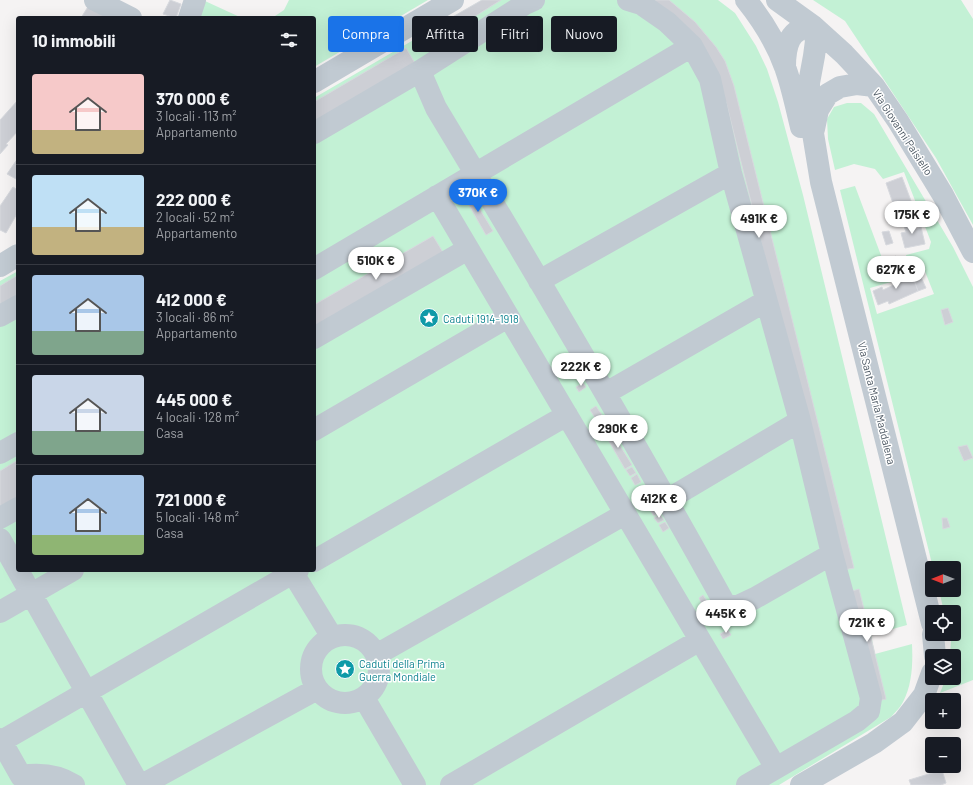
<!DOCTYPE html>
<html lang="it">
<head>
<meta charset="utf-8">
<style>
	body { margin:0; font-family:Barlow,sans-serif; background:#242831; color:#f1f3f6; height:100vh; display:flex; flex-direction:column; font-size:15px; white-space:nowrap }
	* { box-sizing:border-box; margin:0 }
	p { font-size:13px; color:#9ea1a6 }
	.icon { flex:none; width:22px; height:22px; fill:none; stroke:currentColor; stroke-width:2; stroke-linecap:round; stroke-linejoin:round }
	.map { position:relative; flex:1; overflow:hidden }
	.details { position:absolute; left:16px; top:16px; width:300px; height:556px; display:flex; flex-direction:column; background:#171b24; border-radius:4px; box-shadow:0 4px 16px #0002 }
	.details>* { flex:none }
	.guide { position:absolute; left:328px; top:16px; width:380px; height:36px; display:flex; gap:8px }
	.needle { width:26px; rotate:270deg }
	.controls { position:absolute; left:925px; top:561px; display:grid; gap:8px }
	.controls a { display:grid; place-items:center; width:36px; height:36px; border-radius:4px; background:#171b24; box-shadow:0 4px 16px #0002; font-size:20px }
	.price { position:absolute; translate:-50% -34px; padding:0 9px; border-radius:14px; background:#fff; color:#222; font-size:13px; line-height:26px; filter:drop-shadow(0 1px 2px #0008) }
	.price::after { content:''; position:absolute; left:50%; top:24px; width:12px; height:9px; margin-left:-6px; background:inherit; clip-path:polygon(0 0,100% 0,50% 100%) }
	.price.current { background:#1a73e8; color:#fff }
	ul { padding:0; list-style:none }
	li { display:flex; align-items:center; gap:12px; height:100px; padding:0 16px }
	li+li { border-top:1px solid #363941 }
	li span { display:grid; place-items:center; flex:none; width:112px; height:80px; border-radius:4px; color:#555 }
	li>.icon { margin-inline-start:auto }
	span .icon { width:48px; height:48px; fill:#fffc; stroke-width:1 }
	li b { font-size:17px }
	h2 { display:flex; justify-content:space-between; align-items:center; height:48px; padding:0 16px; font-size:17px }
	.tag { padding:0 14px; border-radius:4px; background:#171b24; box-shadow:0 4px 16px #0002; font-size:14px; line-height:36px }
	.tag.current { background:#1a73e8; color:#fff }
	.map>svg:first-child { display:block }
	.green { fill:#c3f1d5 }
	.building { fill:#cdcfd5; stroke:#d7d9de }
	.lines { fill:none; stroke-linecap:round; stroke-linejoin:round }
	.minor { stroke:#c1cad2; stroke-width:22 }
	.labels { text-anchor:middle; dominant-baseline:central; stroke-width:3; stroke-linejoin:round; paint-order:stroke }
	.street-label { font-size:11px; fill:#4a5661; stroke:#fff }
	.culture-label { font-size:11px; fill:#0d838f; stroke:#fff; text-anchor:start }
</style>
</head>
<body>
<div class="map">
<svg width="973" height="785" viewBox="0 0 973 785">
	<rect width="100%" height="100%" fill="#f5f3f3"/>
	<path class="green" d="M289,0H428L314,67V18H272L284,10Z
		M482,0H718L735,13L756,46L767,69L778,102L803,195L907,625L871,635L875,654L912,644C913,664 912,685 903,702C900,708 895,712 891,717L779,785H0V281L18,271V570H314V98Z
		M813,0H961L973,19V225L936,158L845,21Z
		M205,1L242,18H199Z
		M847,103H861L874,114L953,247L973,287V680L940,693L946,678H954V656H950L951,641L949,634H954V612H944L939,590H954V568H933L840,190L855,186L891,282L870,288L877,314L934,294L924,269L911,273L906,255L929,249L931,242L904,172L883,179L875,169L854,164L835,170L828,139L827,119L834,107Z"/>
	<path class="building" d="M170,0L181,4L176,18L163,14Z
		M482,0H501L429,45L423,34Z
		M647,0H669L695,22L716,47L725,61L734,86L854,568L843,570L726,102Z
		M89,5L105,14L102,18H81Z
		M406,48L416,65L314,125V102Z
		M18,100V131L6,144L8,145L0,154V120Z
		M18,158V180L7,174Z
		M902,177L913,206L896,212L886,183Z
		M13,187L18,190V212L6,233L0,230V206Z
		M468,190L493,231L486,235L462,193Z
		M909,219L913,230L921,227L925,244L905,248L901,233L906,232L902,220Z
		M889,231L893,243L886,245L882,232Z
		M433,236L444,254L314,329V305Z
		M896,256L898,263L892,265L890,258Z
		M906,274L909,279L913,277L918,291L889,304L888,301L878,305L873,291L882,287L883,290L898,283L895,277Z
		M18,275V298L0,309V286Z
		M920,275L926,288L918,291L913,277Z
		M948,308L953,322L945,325L941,310Z
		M583,383L586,387L579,392L576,387Z
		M596,406L609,426L603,430L590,410Z
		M609,428L632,465L625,469L603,431Z
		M967,445L973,458L964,461L958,447Z
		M18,460V500L0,511V471Z
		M632,467L636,473L630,476L626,470Z
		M637,474L641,482L635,485L631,478Z
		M650,498L660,512L654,516L644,501Z
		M660,514L664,520L658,523L654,518Z
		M942,518H947L950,527L943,529Z
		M665,522L669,528L663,532L659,525Z
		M859,589L886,699L878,701L849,592Z
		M703,595L708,603L703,606L699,598Z
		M728,630L731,635L723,639L720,634Z
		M942,770L946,783L941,785H911L909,780Z"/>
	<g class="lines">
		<path class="minor" d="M95,0L131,18
			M628,0L641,4L667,22L692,46L710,79L731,173L800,421L832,554L871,698L869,711L857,721L747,785
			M746,0C762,20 776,42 785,67C792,86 796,107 801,127
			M777,0L813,26L844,54L874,86L898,121L943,195L973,252
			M189,18L195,0
			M813,26L816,41L814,56L809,83V109L821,182L932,623
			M785,67C785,46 789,28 813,26
			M420,71L436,108C535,272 632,436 725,604L736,607L755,598L832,554
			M314,82L453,0
			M814,129L818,110L828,94L840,87L857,84L874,86
			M314,133L420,71L525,4L534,0
			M437,196L776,768
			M0,266L18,255
			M314,269L692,46
			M539,281L731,173
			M0,316L18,306
			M314,338L468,249
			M606,393L766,301
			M314,430L508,317
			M0,453L18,443
			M667,500L800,421
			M0,518L18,508
			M0,539L139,785
			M314,561L567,415
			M291,570L332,637
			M0,612L73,570
			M933,634L935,656
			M311 669a34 34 0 1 1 68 0a34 34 0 1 1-68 0Z
			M376,655L625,514
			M364,698L415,785
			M0,739L21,776C40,773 58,775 74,785
			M0,742L298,570
			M142,785L317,689
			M451,785L700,640
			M801,785L874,743L903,722L924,695L932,673"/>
	</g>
	<defs>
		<symbol id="sight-disc" viewBox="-11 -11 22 22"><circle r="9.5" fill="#0f9aa8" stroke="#fff"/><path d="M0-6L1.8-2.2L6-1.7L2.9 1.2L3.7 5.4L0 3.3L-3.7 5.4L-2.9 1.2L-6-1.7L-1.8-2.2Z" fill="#fff"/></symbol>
	</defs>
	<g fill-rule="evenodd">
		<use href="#sight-disc" x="418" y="307" width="22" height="22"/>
		<use href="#sight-disc" x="334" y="658" width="22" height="22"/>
	</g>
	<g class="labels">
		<g class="street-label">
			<text transform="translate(903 132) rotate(57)">Via Giovanni Paisiello</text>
			<text transform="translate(877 403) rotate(76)">Via Santa Maria Maddalena</text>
		</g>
		<g class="culture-label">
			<text x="443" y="318">Caduti 1914-1918</text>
			<text x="359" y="663">Caduti della Prima<tspan x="359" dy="13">Guerra Mondiale</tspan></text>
		</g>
	</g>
</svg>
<div class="controls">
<a><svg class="needle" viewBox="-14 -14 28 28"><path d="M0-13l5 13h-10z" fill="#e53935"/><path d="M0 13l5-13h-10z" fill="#9ea1a6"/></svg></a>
<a><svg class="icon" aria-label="locate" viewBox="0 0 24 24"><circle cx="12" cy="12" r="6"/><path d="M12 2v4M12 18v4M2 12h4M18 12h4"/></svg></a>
<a><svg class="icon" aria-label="layers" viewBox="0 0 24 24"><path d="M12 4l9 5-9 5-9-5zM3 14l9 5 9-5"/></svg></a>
<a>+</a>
<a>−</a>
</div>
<b class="price current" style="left:478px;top:213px">370K €</b>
<b class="price" style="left:912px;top:235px">175K €</b>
<b class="price" style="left:759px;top:239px">491K €</b>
<b class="price" style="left:376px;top:281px">510K €</b>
<b class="price" style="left:896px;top:290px">627K €</b>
<b class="price" style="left:581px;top:387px">222K €</b>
<b class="price" style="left:618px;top:449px">290K €</b>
<b class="price" style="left:659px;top:519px">412K €</b>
<b class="price" style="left:726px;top:634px">445K €</b>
<b class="price" style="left:867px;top:643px">721K €</b>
<div class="guide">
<a class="tag current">Compra</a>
<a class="tag">Affitta</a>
<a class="tag">Filtri</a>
<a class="tag">Nuovo</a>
</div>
<section class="details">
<h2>10 immobili<svg class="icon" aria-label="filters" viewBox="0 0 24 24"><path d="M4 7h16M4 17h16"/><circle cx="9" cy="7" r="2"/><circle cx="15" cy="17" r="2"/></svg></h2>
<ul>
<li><span style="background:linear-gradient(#f6c9c9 70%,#c2b280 0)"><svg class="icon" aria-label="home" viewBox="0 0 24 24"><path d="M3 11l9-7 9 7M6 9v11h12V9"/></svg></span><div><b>370 000 €</b><p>3 locali · 113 m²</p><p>Appartamento</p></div></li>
<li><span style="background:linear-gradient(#bfe0f5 65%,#c2b280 0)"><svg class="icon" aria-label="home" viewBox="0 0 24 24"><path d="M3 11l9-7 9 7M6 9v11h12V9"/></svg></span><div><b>222 000 €</b><p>2 locali · 52 m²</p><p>Appartamento</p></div></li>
<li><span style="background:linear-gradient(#a9c7e8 70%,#7fa58c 0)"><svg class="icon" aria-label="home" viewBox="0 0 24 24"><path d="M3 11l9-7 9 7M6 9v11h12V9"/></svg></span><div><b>412 000 €</b><p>3 locali · 86 m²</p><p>Appartamento</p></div></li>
<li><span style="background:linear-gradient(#c9d6e8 70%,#7fa58c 0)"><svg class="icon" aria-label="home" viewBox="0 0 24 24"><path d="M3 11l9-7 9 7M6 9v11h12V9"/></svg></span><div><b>445 000 €</b><p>4 locali · 128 m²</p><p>Casa</p></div></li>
<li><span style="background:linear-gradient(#a9c7e8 75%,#8fb573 0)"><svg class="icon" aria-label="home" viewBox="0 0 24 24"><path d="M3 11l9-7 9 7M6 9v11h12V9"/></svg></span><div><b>721 000 €</b><p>5 locali · 148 m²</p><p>Casa</p></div></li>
</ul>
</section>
</div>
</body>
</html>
